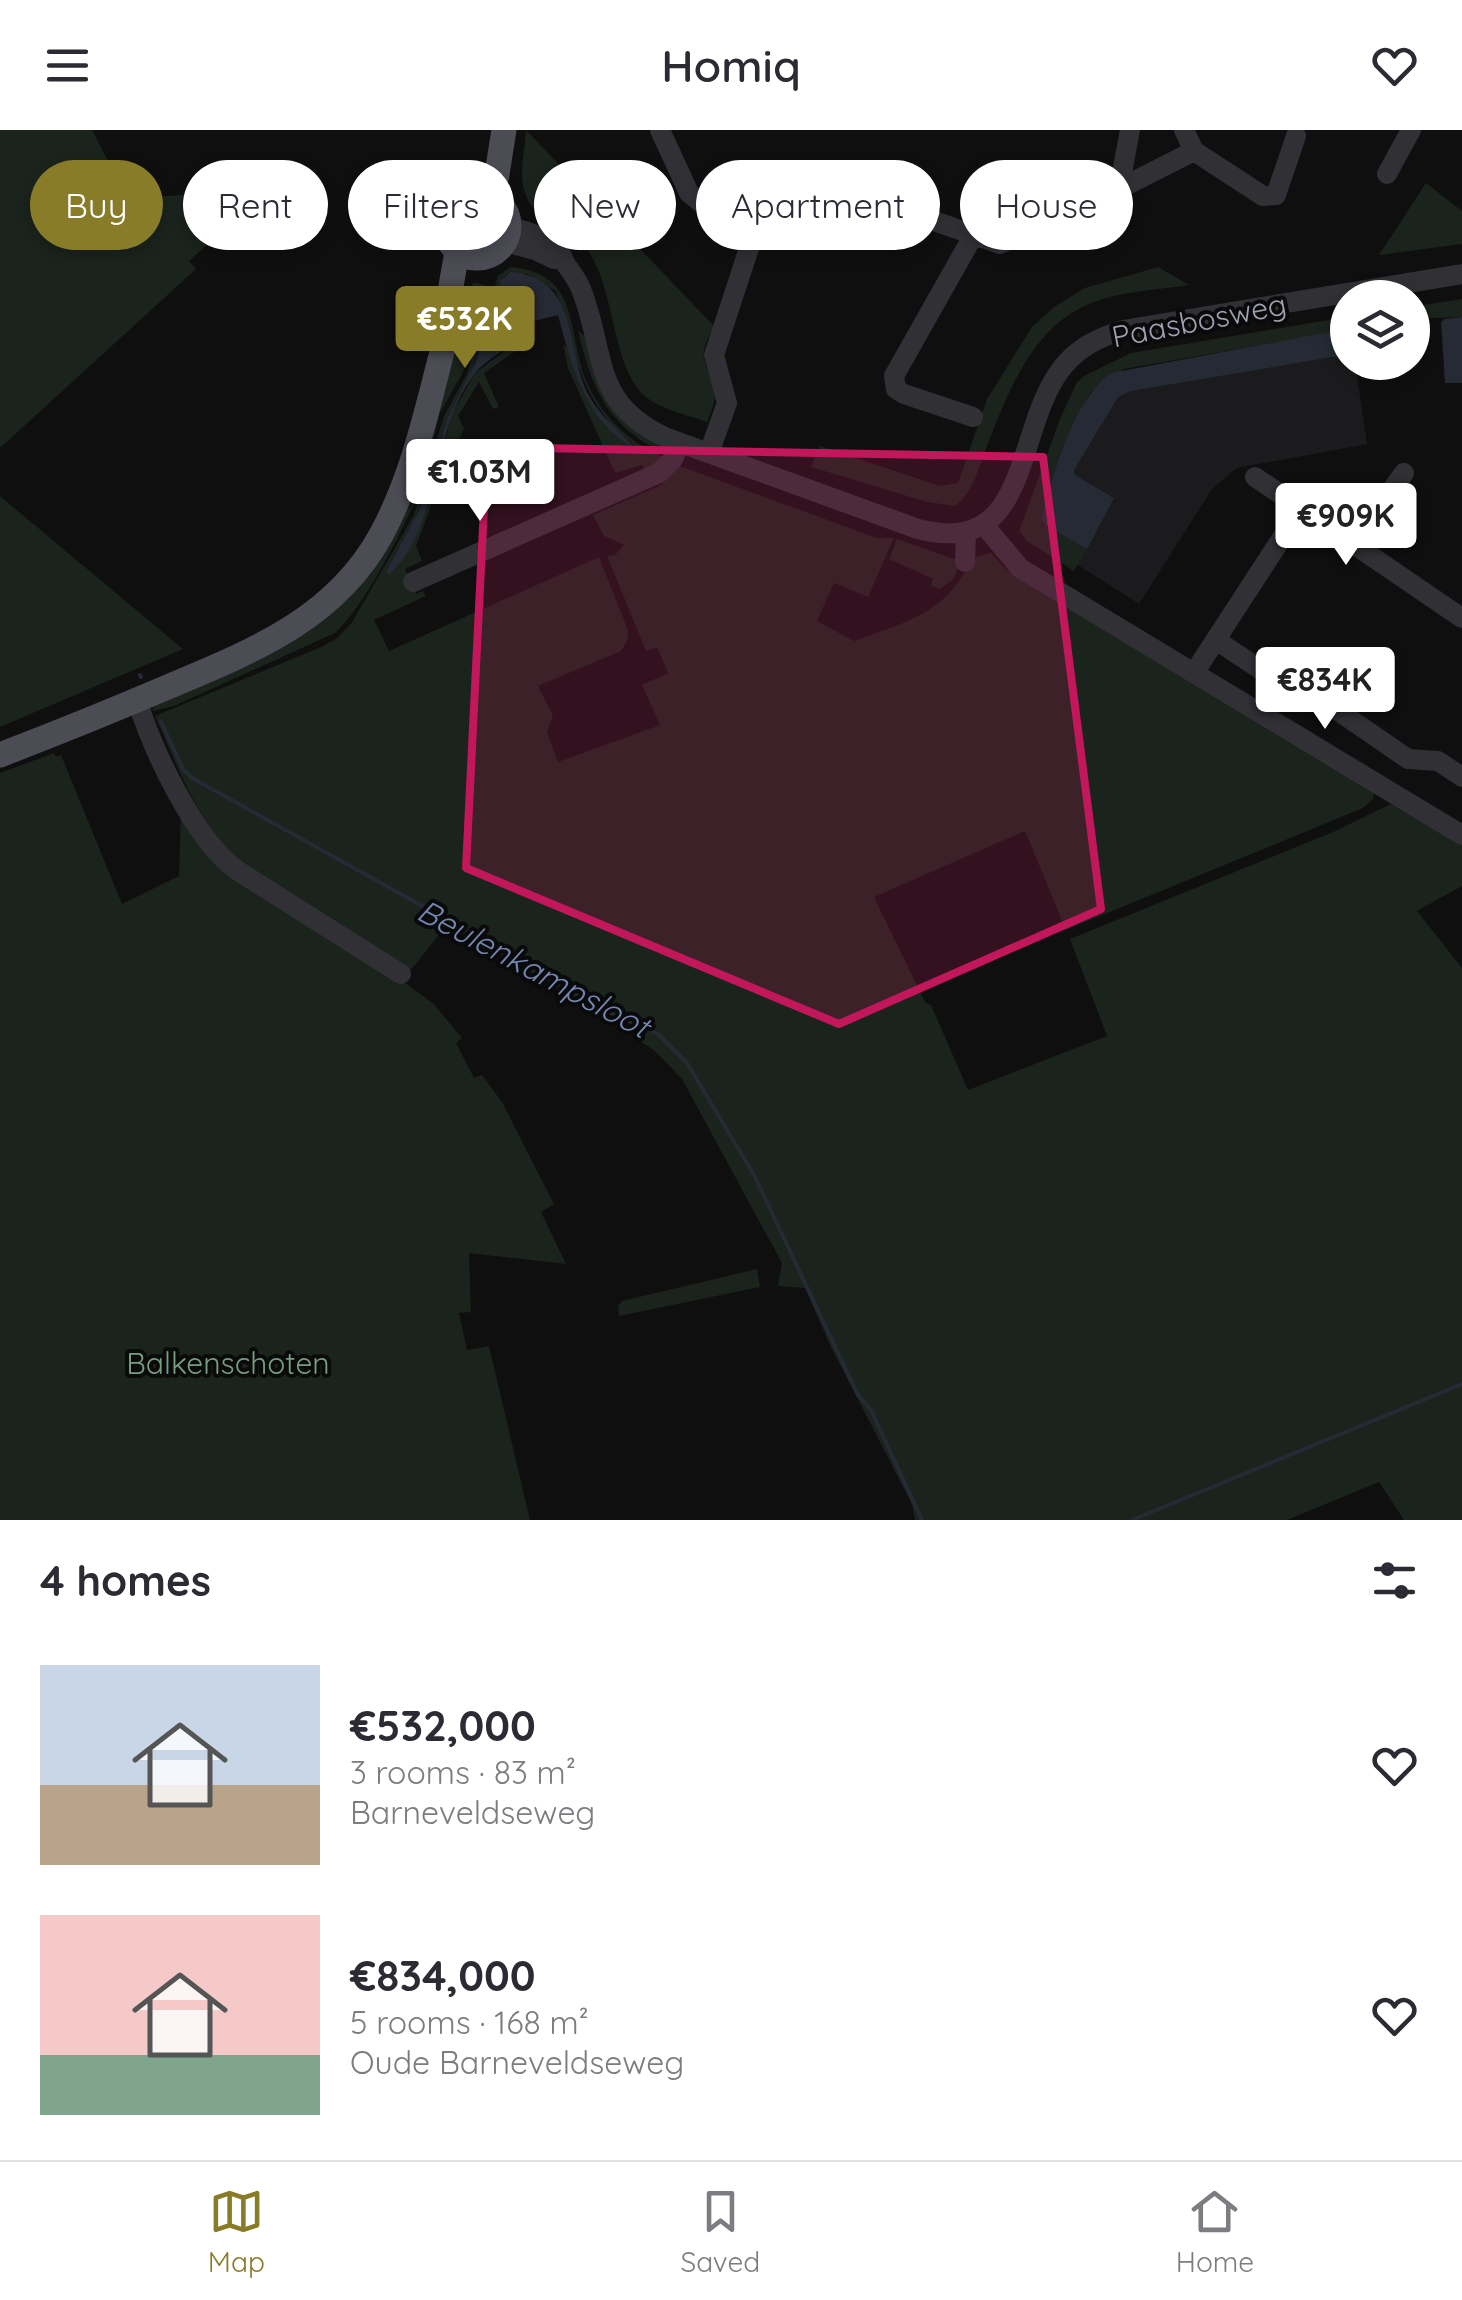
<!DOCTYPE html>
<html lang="en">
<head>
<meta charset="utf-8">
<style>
	body { margin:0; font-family:Quicksand,sans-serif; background:#f7f7f7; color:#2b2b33; height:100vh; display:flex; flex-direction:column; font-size:38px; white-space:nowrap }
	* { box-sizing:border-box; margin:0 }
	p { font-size:32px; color:#7c7c81 }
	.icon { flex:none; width:55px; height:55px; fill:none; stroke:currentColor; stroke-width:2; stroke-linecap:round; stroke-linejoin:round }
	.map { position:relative; height:1390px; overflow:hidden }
	.side { display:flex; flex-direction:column; background:#fff; flex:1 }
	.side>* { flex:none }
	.hud { position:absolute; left:30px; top:30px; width:1402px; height:90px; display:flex; gap:20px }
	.tools { position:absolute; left:1330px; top:150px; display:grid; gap:20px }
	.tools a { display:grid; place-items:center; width:100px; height:100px; border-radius:50%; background:#fff; box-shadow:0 5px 15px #0003; font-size:50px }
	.price { position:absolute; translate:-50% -85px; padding:0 22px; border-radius:10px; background:#fff; color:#222; font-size:32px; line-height:65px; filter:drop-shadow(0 2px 5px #0008) }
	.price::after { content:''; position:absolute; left:50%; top:60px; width:30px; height:22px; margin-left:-15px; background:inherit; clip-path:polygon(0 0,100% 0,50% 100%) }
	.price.active { background:#897c29; color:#fff }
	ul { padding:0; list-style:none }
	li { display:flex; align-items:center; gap:30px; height:250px; padding:0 40px }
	li span { display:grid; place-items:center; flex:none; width:280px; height:200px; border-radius:0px; color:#555 }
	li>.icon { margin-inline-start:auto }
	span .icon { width:120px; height:120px; fill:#fffc; stroke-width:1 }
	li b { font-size:42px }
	h2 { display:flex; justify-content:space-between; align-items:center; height:120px; padding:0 40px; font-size:42px }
	.chip { padding:0 35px; border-radius:45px; background:#fff; box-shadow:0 5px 15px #0003; font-size:35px; line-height:90px }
	.chip.active { background:#897c29; color:#fff }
	header { display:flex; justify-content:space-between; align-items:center; height:130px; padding:0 40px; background:#fff; font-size:45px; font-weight:600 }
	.tab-bar { display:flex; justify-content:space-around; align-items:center; height:140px; border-top:2px solid #e1e1e2; background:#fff; font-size:28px; color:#7c7c81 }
	.tab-bar a { display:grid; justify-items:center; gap:5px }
	.tab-bar .active { color:#897c29 }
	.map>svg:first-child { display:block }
	.built { fill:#1b1b1d }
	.green { fill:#1b231d }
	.water { fill:#252a34 }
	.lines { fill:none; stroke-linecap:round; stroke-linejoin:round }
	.stream { stroke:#252a34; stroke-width:4 }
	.minor { stroke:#303035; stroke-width:20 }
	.major { stroke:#4c4c55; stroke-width:25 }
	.marked { fill:#c2185b; fill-opacity:0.2; stroke:#c2185b; stroke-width:8; stroke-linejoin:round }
	.labels { text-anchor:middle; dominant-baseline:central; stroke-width:8; stroke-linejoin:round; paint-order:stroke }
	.street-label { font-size:30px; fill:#9fa1b2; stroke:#0a0a0b }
	.park-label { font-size:30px; fill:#759f80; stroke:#0a0a0b }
	.water-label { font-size:32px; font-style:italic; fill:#7387b0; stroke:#0a0a0b }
</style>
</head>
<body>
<header><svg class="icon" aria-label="menu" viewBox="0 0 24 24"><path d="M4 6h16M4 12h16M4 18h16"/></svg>Homiq<svg class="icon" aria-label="heart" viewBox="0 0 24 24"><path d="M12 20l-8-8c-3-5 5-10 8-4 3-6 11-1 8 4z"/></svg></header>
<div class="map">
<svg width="1462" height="1390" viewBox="0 0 1462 1390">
	<rect width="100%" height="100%" fill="#0f0f10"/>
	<path class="built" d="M1347,217L1348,232L1355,233L1367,314L1237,338L1212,359L1139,474L1075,433L1073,333L1120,261Z"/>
	<path class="green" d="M0,0H92L114,42L97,33L96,44C112,53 137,65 156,66C190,68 222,51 250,76L189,131L196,139L0,318Z
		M526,0L714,196C710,205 702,217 704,228C712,260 722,257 707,292C686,284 652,278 638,259C613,227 614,167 593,129C589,121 582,110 575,104C559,90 537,89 527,68C517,47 525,23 526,0Z
		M1426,53L1462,81V114L1379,125Z
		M457 95a20 20 0 1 1 40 0a20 20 0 1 1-40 0Z
		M510,137C584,143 565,205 588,255C604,289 631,313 665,328L646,342L642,335L615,343L568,238L563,214L568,218C582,261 596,291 633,319L635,317C581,274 575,224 556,161L527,144H507L501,150L471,242L447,289L419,381L386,441L396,438L425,380L453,282L475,243L521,209L523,216L484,243L499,277L493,279L479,252L458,286L464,299L459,309L449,314L430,379L416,416L422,431L405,439L416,464L423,461L426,466L374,490L389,521L599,427L628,500L627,511L621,521L538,556L553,585L547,602L558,632L660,595L642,555L668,543L657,517L646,521L607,426L615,425L624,415L604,406L593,385L663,354L661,348L677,335L877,408H894L868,467L834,453L817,491L854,511C901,494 953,481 970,428L991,423L1006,439L1374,662L1373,669L1363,678L1066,800L1025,701L874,767L925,872L931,875L968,960L1107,906L1070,809L1333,702L1393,673L1462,713V756L1417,781L1462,838V1390H1404L1379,1352L1287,1390H915L912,1374L831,1217L805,1158L778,1156L782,1133L682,949L655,921L634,907L631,894L604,882L595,884L547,852L447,795L410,841L240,731C197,694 178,636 155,586L321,517L336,509L351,494L414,385L444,286L467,244L498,146Z
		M1158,137L1189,155C1162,159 1133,161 1106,168C1036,187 1011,255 987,316C980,335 972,365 955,376L927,372L811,337L820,316L940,356L958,353L987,269L1032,197L1054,177L1085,158Z
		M473,152L485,155L489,160L463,242L440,283L429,324L425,314Z
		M1462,169V187L1413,189L1412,177Z
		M1347,187V200L1124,239L1091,262L1070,303L1041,389L1046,396L1087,419L1074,441L1027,411L1019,401L1060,289L1077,252L1086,245L1131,223Z
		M578,200L587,209L595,243L665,318L668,325C608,298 592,260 578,200Z
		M0,366L183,519L0,597Z
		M414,373C397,411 365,475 335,503L174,576L153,581L152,573L272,521Z
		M897,409L960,431L954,449L940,459L931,456L933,449L889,429Z
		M54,623L56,627L61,625L122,774L179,746L181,677L193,698L434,874L462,908L456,913L474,948L482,945L502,972L554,1074L541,1082L566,1134L469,1123L471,1182L459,1183L467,1220L489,1216L530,1390H0V643Z
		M757,1139L760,1157L619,1186L618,1176L622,1171Z"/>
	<path class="water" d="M511,142C581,149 564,218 589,266C601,288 621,301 635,319C586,293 571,235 558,185L518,195L521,209C507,218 489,228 477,241C430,296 443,395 389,445L386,441L419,381L447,289L475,233L501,150Z
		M1462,187V253H1445L1441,192L1445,189Z
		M1335,201L1338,226L1131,261L1118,267L1074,340L1075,345L1114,368L1087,419L1046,396L1041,389C1053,346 1073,269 1111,243Z"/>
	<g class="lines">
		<path class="stream" d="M140,545L141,547
			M161,592L183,639L192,648L489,813L589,873L658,904L687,933L754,1045L858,1265L871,1280L922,1390
			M1132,1390L1462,1254"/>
		<path class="minor" d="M660,0L689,63L705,76L758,91H769L811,65L834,56L1000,114L1119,59L1130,0
			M1184,0L1194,21L1263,66L1276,65L1296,6
			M1387,44L1411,0
			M1119,59L1194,21
			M508,96C524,101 547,106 558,119C561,122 563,129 565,133C571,142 577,149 581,159C607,224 590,273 667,308L918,399C1030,428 1014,305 1059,242C1075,219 1097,208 1123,200L1462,144
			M504,112L535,120L554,129
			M973,287L904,264L896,259L894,246L973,106
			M709,323L727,273L714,225L758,91
			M1255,347L1462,488
			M984,395L1020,438L1462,705
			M1353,413L1404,343
			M965,432L966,403
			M413,452L659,343L673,329L680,313
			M1216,510L1261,540L1286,545L1408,629L1438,631L1462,647
			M1194,543L1302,377
			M137,570C153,621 195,711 238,741L401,844"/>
		<path class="major" d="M445 96a32 32 0 1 1 64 0a32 32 0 1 1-64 0Z
			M493,69L504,0
			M0,625C57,603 114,580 170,556C253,521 335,489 381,405C416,341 430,265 449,195L448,173L457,122"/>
	</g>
	<path class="marked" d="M487,317L1043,327L1101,779L839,894L466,738Z"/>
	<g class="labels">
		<g class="street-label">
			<text transform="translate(1199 190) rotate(-11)">Paasbosweg</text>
		</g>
		<g class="park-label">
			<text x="228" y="1233">Balkenschoten</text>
		</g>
		<g class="water-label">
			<text transform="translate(534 838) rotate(28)">Beulenkampsloot</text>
		</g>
	</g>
</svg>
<div class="tools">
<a><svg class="icon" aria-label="layers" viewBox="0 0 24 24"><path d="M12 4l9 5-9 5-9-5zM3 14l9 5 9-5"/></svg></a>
</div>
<b class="price active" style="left:465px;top:241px">€532K</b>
<b class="price" style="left:480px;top:394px">€1.03M</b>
<b class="price" style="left:1346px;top:438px">€909K</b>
<b class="price" style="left:1325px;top:602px">€834K</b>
<div class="hud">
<a class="chip active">Buy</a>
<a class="chip">Rent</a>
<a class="chip">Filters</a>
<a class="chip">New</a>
<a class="chip">Apartment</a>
<a class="chip">House</a>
</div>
</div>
<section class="side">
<h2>4 homes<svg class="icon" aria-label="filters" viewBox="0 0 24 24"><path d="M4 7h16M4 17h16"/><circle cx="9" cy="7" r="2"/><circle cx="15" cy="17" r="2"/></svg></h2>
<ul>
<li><span style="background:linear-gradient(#c9d6e8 60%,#b9a48a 0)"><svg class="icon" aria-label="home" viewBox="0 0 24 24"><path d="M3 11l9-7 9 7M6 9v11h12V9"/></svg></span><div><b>€532,000</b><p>3 rooms · 83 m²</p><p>Barneveldseweg</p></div><svg class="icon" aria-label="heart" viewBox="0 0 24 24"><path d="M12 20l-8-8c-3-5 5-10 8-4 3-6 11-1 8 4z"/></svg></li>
<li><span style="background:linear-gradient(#f6c9c9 70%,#7fa58c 0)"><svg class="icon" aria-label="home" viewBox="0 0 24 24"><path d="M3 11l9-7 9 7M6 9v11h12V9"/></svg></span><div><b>€834,000</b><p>5 rooms · 168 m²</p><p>Oude Barneveldseweg</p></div><svg class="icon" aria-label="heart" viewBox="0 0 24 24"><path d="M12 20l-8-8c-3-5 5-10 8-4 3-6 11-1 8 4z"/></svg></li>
</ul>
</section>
<nav class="tab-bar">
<a class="active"><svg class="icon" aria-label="map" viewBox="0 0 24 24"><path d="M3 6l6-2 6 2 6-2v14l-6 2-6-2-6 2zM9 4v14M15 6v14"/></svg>Map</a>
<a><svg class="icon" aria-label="saved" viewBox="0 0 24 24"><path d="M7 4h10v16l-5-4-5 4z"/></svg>Saved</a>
<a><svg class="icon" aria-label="home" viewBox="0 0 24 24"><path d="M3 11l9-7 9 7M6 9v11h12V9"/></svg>Home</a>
</nav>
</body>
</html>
